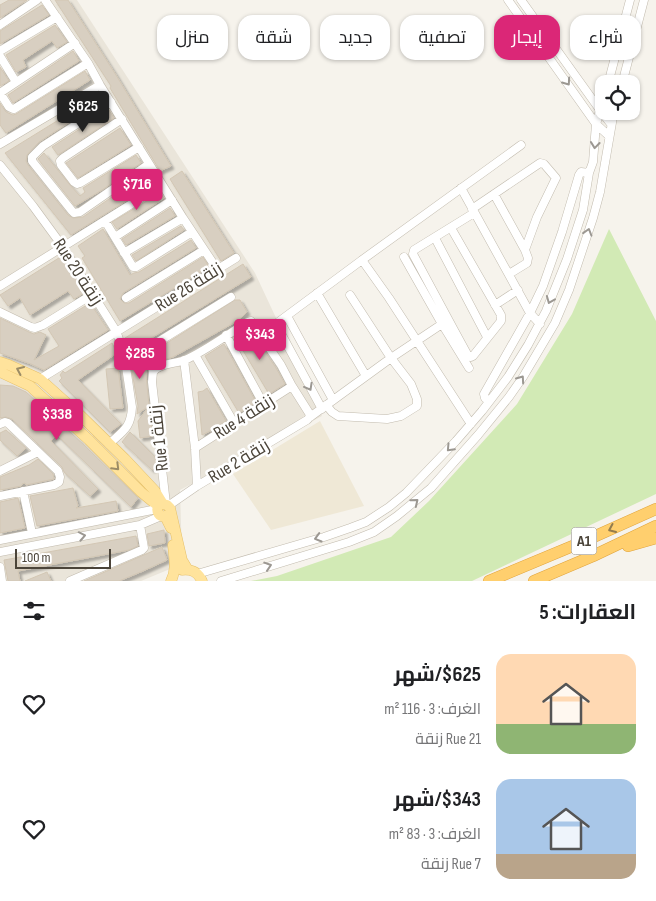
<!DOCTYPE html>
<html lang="ar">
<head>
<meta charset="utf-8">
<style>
	body { margin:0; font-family:"Sofia Sans Condensed",Cairo,sans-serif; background:#f2f2f2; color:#202124; direction:rtl; height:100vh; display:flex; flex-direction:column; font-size:19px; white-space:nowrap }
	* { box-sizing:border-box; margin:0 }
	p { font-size:16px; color:#757577 }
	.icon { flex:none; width:28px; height:28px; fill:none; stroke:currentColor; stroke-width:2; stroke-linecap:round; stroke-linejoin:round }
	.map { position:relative; height:581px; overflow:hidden; direction:ltr }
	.panel { display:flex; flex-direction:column; background:#fff; flex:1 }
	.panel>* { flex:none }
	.guide { position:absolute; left:15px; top:15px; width:626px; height:45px; direction:rtl; display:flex; gap:10px }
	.fabs { position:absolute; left:595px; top:75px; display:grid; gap:10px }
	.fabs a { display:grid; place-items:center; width:45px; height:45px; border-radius:10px; background:#fff; box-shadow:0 1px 4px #0004; font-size:25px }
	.scale { position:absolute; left:15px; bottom:12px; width:96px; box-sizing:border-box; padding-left:5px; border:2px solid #4b4439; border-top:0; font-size:14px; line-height:18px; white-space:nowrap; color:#4b4439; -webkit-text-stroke:4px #fff; paint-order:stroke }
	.price { position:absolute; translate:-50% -42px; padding:0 11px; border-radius:5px; background:#db2777; color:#fff; font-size:16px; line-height:32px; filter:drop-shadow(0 1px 2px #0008) }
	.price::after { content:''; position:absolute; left:50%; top:30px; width:15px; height:11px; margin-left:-8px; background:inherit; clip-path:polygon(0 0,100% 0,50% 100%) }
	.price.on { background:#222; color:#fff }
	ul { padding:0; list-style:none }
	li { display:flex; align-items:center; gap:15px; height:125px; padding:0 20px }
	li span { display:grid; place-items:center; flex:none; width:140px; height:100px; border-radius:15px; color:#555 }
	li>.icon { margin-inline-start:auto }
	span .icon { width:60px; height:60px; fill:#fffc; stroke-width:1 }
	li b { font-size:21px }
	h2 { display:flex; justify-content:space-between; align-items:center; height:60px; padding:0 20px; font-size:21px }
	.pill { padding:0 18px; border-radius:15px; background:#fff; box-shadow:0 1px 4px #0004; font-size:18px; line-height:45px }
	.pill.on { background:#db2777; color:#fff }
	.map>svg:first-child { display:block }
	.residential { fill:#eae5da }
	.education { fill:#efe8d6 }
	.green { fill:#d2eab5 }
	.building { fill:#d8cfc1; stroke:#d3c7b4; filter:url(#shadow) }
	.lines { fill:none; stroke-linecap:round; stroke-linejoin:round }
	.minor-casing { stroke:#c2bbae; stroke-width:9 }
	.major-casing { stroke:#e6c16a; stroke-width:11 }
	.highway-casing { stroke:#e0a43c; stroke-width:12 }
	.minor { stroke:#fff; stroke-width:8 }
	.major { stroke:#ffe39c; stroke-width:10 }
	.highway { stroke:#ffcf6e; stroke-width:11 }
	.oneway { stroke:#9c9892 }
	.oneway2 { stroke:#9c8c66 }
	.oneway3 { stroke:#937c4e }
	.labels { text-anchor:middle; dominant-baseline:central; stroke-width:5; stroke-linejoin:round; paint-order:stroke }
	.shield { fill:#fff; stroke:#817c74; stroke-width:1 }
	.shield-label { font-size:16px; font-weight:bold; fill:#4b4439 }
	.street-label { font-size:18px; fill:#4b4439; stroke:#fff }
</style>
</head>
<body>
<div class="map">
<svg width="656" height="581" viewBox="0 0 656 581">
	<defs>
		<filter id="shadow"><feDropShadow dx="3" dy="3" stdDeviation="1" flood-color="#0004"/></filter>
	</defs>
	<rect width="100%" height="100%" fill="#f6f3ec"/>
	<path class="residential" d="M0,0H77L255,273L322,416L180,490L182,558L170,569L141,581H0Z"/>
	<path class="education" d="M320,421L364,506L271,530L233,474Z"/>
	<path class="green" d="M609,229L656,321V494L472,581H251L277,576L391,537L429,501L517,404L572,314Z"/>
	<path class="building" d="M9,0H27L0,18V5Z
		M55,0H68L116,75L171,166L160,171L110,88L111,86Z
		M42,5L49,15L0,44V31Z
		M55,25L67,42L57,48L52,41L23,60L26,67L16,72L6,55Z
		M73,51L79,61L13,103L8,95Z
		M0,67L9,81L0,86Z
		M85,71L90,80L6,133L0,125V103L6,112L13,115L16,114Z
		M99,95L103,100L39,142L27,155L26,161L28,165L68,215L73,218L83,217L148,172L155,183L71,235L5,153Z
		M109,110L114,118L58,155L52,147Z
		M120,128L131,145L78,178L66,163Z
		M44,153L70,185L80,196L85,192L83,188L136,155L141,163L102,190L75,206L38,159Z
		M182,171L234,253L221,261L170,179Z
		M160,193L164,198L117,229L112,222Z
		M170,208L175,216L126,245L122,239Z
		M181,226L184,230L136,261L132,255Z
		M103,229L130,275L134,273L139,272L191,240L196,248L123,293L120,299L124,303H129L203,257L209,267L120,321L82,258L85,256L78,246Z
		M62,256L84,293L74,299L68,291L30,315L20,298L8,306L0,295Z
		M243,264L251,277L130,351L125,338Z
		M235,300H240L247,312L239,320L173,357L160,361L156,353L162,346Z
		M90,303L108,330L44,370L31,364L0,353V318L29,332L34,334L40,332L46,335L34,360L59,346L48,329Z
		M249,328L276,368L285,384L269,394L235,337Z
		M112,343L117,353L78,380L121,424L110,432L59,381L62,378L60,375L63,371L65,373Z
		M224,344L256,402L239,413L205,356Z
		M144,353L149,406L137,414L138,406L129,355Z
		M118,368L123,408L110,409L106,369Z
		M0,385L13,386L26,392L84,445L138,498L131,507L57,435L51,441L98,489L90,496L64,472L62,467L12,419L6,417L0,418Z
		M207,388L226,421L216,428L202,435L198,392L203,391Z
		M149,406L153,436L140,438L138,421Z
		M6,430L26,448L17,456L0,440V433Z
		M130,432L155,457L156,466L152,470L122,442Z
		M38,459L53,474L54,479L26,485L25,483L22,484V485L21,486L0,490V477L29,465Z
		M73,488L78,506L76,508L116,501L118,511L37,526L30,496Z
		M18,498L25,528L0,533V502Z
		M164,530L165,543L149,546L147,534Z
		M136,536L138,546L129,550L18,571L20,581H8L4,560Z
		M162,547L167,560L143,571L119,581H84Z
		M47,572L51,581H25Z"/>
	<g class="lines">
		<defs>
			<path id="minor" d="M45,0L88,63L100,85L183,218L217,269
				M508,0L596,124L609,136
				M521,0L600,110L611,124
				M0,25L37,0
				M0,51L57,17
				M0,56L16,82
				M608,84L630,0
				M622,84L644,0
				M0,93L9,107L13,109H14L88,63
				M0,93L75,43
				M111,102L43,146L32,157V161L72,211L74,213L80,212L149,164
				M122,119L63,158L60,161L61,165L74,182L77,184L80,183L139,147
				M0,144L100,85
				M0,165L33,206L63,247L116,331C126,356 128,382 132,407C131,428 123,431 109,444
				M461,188L530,313L540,324
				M494,194L525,250
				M472,209L540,163L544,164L556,178L537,217L526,247L525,250L528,258L527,263L509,274
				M105,221L133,267H136L192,232
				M451,228L501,315V321L473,356L471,357L467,354L455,332L413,254L414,250L474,213
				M115,237L172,200
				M435,238L487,337
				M124,253L183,218
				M362,260L521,145
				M0,286L162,185
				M317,293L366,376
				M126,298L204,250
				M495,305L518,290
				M0,312L31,327L35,328L43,325L93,294
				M287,316L333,400
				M442,324L469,368
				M226,335L264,405
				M195,355L234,423
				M184,360L195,448L197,486
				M153,372C160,363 175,364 185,360C207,350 228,334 248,322L251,321L281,365L292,386L309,413L310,417
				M40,379L236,258
				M489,401L485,398L484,394L530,313L543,286L562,232L579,175L581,172L589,173
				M326,405L332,412L338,416L387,419L401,416L417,406V399L411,384L391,358L350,295
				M322,409L277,326V323L362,260L389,298L471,424
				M0,424L5,422L8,423L58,471L60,477L59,482L54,485L0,496
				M195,448L292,386
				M0,471L38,452
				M23,491L32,533
				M166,504L152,382L153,372L150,352L153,347L158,342L231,297
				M168,506L197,486L307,420L310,417L391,358L442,324L404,257
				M0,540L157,509
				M0,552L140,525L161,516
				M0,567L2,581
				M197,574L324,537L350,528L366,522L389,507L406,493L456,441L482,411L508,377L528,345L546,311L567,259L583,210L589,173L593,162L596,124L604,97
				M70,581L142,550L144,548L140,525
				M221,581L349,542L374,532L397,516L431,488L478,435L509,397L523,377L555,323L569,290L593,218L600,192L614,111"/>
			<path id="major" d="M0,362L9,365L40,379L79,414L125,459L155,491L163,504L167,505L170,508L182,560L188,570
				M0,372L30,386L89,440L141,492L158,506
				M158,506C156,512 159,517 165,516L171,528
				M182,570C192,569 198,572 202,581
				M171,581C177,570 174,557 173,545"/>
			<path id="highway" d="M628,546L656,538
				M489,581L580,543L656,509
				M534,581L593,556L656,526"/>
		</defs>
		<use href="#minor" class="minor-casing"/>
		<use href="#major" class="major-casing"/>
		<use href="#highway" class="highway-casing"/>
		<use href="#minor" class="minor"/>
		<use href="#major" class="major"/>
		<use href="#highway" class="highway"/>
	</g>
	<defs><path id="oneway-chevron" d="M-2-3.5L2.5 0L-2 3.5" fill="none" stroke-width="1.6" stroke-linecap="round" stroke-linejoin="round" transform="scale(1.25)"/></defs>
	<g class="oneway">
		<use href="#oneway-chevron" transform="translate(567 82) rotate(55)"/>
		<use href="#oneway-chevron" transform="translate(595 145) rotate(96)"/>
		<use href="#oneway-chevron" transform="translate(588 232) rotate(-73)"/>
		<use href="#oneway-chevron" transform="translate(550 300) rotate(112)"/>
		<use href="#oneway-chevron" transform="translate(521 379) rotate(-55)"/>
		<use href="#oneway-chevron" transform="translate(309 387) rotate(61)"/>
		<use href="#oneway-chevron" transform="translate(450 448) rotate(133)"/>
		<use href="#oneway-chevron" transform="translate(415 502) rotate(-39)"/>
		<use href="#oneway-chevron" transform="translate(82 536) rotate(-11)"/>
		<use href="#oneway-chevron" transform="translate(318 538) rotate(164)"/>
		<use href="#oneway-chevron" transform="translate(268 566) rotate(-18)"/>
	</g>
	<g class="oneway2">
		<use href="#oneway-chevron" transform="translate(20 370) rotate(-156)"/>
		<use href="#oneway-chevron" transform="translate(116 467) rotate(45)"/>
	</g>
	<use class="oneway3" href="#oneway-chevron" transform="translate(612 529) rotate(156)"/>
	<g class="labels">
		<rect class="shield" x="571.5" y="527.5" width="25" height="27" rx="4"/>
		<g class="shield-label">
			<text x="584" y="541">A1</text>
		</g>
		<g class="street-label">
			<text transform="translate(78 272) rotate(57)">Rue 20 زنقة</text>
			<text transform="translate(189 287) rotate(-32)">Rue 26 زنقة</text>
			<text transform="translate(244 417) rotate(-32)">Rue 4 زنقة</text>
			<text transform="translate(159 438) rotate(-96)">Rue 1 زنقة</text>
			<text transform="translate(239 461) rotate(-31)">Rue 2 زنقة</text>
		</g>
	</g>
</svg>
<div class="fabs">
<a><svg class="icon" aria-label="locate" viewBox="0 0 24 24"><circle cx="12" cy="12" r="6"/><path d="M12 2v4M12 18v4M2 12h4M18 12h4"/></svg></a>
</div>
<div class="scale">100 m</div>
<b class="price on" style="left:83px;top:133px">$625</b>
<b class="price" style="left:137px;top:211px">$716</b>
<b class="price" style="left:260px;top:361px">$343</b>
<b class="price" style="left:140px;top:380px">$285</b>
<b class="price" style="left:57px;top:441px">$338</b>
<div class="guide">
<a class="pill">شراء</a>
<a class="pill on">إيجار</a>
<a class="pill">تصفية</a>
<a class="pill">جديد</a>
<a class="pill">شقة</a>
<a class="pill">منزل</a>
</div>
</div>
<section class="panel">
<h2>العقارات: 5<svg class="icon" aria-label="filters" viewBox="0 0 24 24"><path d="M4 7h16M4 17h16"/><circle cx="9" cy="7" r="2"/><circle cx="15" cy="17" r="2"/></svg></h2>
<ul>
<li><span style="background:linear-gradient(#ffd9b3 70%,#8fb573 0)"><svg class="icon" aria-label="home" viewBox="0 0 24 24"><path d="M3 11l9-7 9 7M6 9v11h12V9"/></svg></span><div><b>$625/شهر</b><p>الغرف: 3 · 116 m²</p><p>Rue 21 زنقة</p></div><svg class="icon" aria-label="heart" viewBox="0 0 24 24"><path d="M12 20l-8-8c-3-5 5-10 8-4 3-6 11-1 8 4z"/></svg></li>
<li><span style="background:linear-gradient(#a9c7e8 75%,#b9a48a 0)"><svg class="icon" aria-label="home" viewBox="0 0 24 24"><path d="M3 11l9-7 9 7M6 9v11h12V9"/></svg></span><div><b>$343/شهر</b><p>الغرف: 3 · 83 m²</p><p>Rue 7 زنقة</p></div><svg class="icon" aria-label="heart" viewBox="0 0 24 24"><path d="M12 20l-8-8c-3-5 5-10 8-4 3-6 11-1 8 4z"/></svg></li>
</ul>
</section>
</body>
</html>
